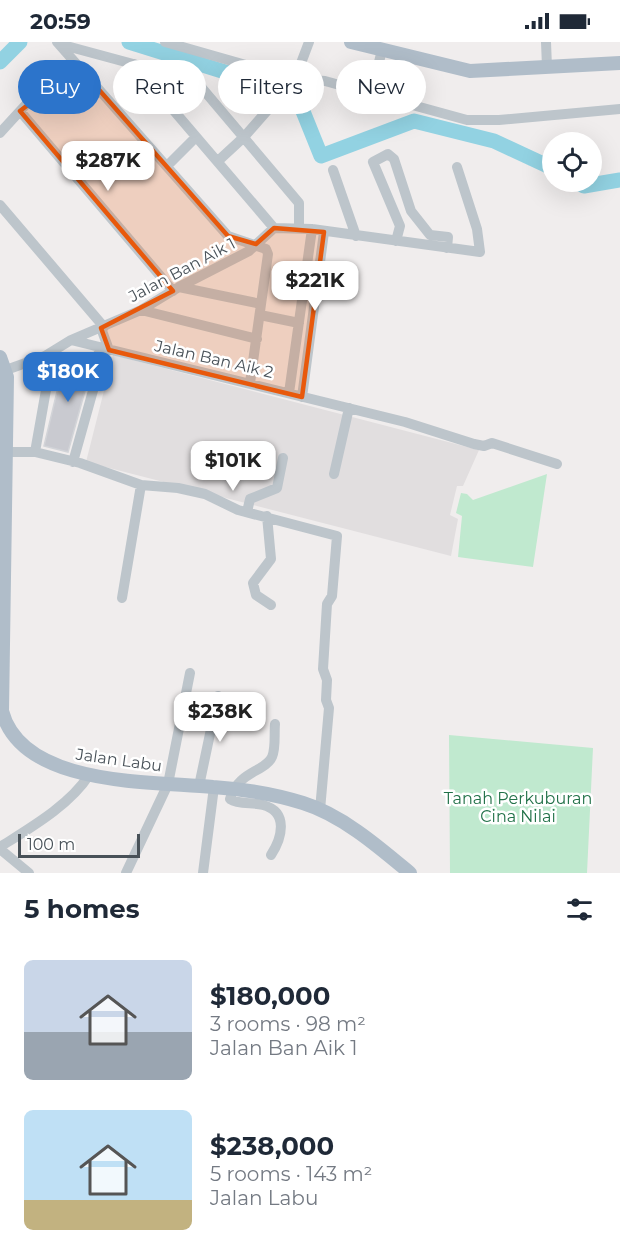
<!DOCTYPE html>
<html lang="en">
<head>
<meta charset="utf-8">
<style>
	body { margin:0; font-family:Montserrat,sans-serif; background:#f2f2f3; color:#1f2937; height:100vh; display:flex; flex-direction:column; font-size:22px; white-space:nowrap }
	* { box-sizing:border-box; margin:0 }
	p { font-size:20px; color:#747a83 }
	.icon { flex:none; width:33px; height:33px; fill:none; stroke:currentColor; stroke-width:2; stroke-linecap:round; stroke-linejoin:round }
	.map { position:relative; height:831px; overflow:hidden }
	.side { display:flex; flex-direction:column; background:#fff; flex:1 }
	.side>* { flex:none }
	.top-card { position:absolute; left:18px; top:18px; width:585px; height:54px; display:flex; gap:12px }
	.controls { position:absolute; left:542px; top:90px; display:grid; gap:12px }
	.controls a { display:grid; place-items:center; width:60px; height:60px; border-radius:50%; background:#fff; box-shadow:0 6px 24px #0002; font-size:30px }
	.scale { position:absolute; left:18px; bottom:15px; width:122px; box-sizing:border-box; padding-left:6px; border:3px solid #485158; border-top:0; font-size:16px; line-height:21px; white-space:nowrap; color:#485158; -webkit-text-stroke:4px #fff; paint-order:stroke }
	.price { position:absolute; translate:-50% -51px; padding:0 14px; border-radius:12px; background:#fff; color:#222; font-size:20px; line-height:39px; filter:drop-shadow(0 2px 3px #0008) }
	.price::after { content:''; position:absolute; left:50%; top:36px; width:18px; height:14px; margin-left:-9px; background:inherit; clip-path:polygon(0 0,100% 0,50% 100%) }
	.price.current { background:#2c74cb; color:#fff }
	ul { padding:0; list-style:none }
	li { display:flex; align-items:center; gap:18px; height:150px; padding:0 24px }
	li span { display:grid; place-items:center; flex:none; width:168px; height:120px; border-radius:9px; color:#555 }
	li>.icon { margin-inline-start:auto }
	span .icon { width:72px; height:72px; fill:#fffc; stroke-width:1 }
	li b { font-size:26px }
	h2 { display:flex; justify-content:space-between; align-items:center; height:72px; padding:0 24px; font-size:26px }
	.pill { padding:0 21px; border-radius:27px; background:#fff; box-shadow:0 6px 24px #0002; font-size:21px; line-height:54px }
	.pill.current { background:#2c74cb; color:#fff }
	.status { display:flex; justify-content:space-between; align-items:center; height:42px; padding:0 30px; background:#fff; direction:ltr }
	.status svg { height:16px; fill:currentColor }
	.map>svg:first-child { display:block }
	.education { fill:#e1dedf }
	.green { fill:#c0e9cf }
	.lines { fill:none; stroke-linecap:round; stroke-linejoin:round }
	.river { stroke:#92d2e2; stroke-width:15 }
	.building { fill:#c9cad0; stroke:#d2d4d8; stroke-width:1.5 }
	.minor { stroke:#bdc5cb; stroke-width:10 }
	.major { stroke:#b0bdc9; stroke-width:14 }
	.marked { fill:#e8590c; fill-opacity:0.2; stroke:#e8590c; stroke-width:4.5; stroke-linejoin:round }
	.labels { text-anchor:middle; dominant-baseline:central; stroke-width:5; stroke-linejoin:round; paint-order:stroke }
	.street-label { font-size:16px; fill:#485158; stroke:#fff }
	.park-label { font-size:16px; fill:#217148; stroke:#fff }
</style>
</head>
<body>
<div class="status"><b>20:59</b><svg viewBox="0 0 49 12"><path d="M0 12V9h3v3zM5 12V6h3v6zM10 12V3h3v9zM15 12V0h3v12zM26 1h20v11H26zM47 4h2v5h-2z"/></svg></div>
<div class="map">
<svg width="620" height="831" viewBox="0 0 620 831">
	<rect width="100%" height="100%" fill="#f0eded"/>
	<path class="education" d="M113,313L479,408L463,444H457L450,473L458,477L451,514L86,420Z"/>
	<path class="green" d="M547,432L533,525L458,515L462,474L456,471L461,451L467,452L473,458Z
		M449,693L593,706L587,831H450Z"/>
	<g class="lines">
		<path class="river" d="M129,0L296,52L321,114L414,79L494,99L552,126
			M0,20L20,0
			M576,140L584,144L620,138"/>
	</g>
	<path class="building" d="M66,312L93,320L68,410L44,404Z"/>
	<g class="lines">
		<path class="minor" d="M57,0L228,194L266,207L268,212L250,341
			M165,0L295,37L325,39L467,78H499L620,67
			M546,0L547,25
			M59,2L196,39L299,161V186
			M134,22L274,186
			M371,52L382,8
			M20,69L173,249
			M0,91L31,57L78,24
			M218,119L244,95L295,37L309,0
			M168,123L196,95
			M333,128L356,194
			M0,163L104,285
			M396,199L400,184L373,120L388,112L394,117L411,169L430,193L448,195L447,206
			M179,245L261,262
			M141,268L257,297
			M260,273L299,281
			M101,286L109,308
			M71,298L405,380L474,402L484,404L492,401L557,422
			M6,328L45,314L71,298L141,268L179,245L249,209L274,186L312,187L480,210L477,187L457,125
			M289,351L312,187
			M302,355L324,190
			M7,410H35L80,421L141,443L178,446L205,452L238,468L337,494L332,554L327,562L323,627L327,638L326,658L329,666L320,768
			M35,410L46,348L45,314
			M73,420L101,320L98,305
			M334,432L349,366
			M247,470L250,457L277,446L283,416
			M267,474L271,517L253,541L256,553L271,563
			M122,556L141,443
			M199,744L218,654
			M0,805C30,786 70,763 89,733
			M0,807L29,831
			M271,813C282,796 289,770 263,763C252,760 239,763 230,757C238,729 265,730 272,715C276,706 274,692 275,682
			M126,831L168,742L190,631
			M203,831L214,745"/>
		<path class="major" d="M351,0L470,29L620,21
			M0,315L7,335L2,669C22,745 151,739 213,745C243,747 274,752 303,761C342,773 379,805 410,831"/>
	</g>
	<path class="marked" d="M78,24L228,194L256,202L274,186L324,190L302,355L109,308L101,286L173,249L20,69Z"/>
	<g class="labels">
		<g class="street-label">
			<text transform="translate(182 228) rotate(-28)">Jalan Ban Aik 1</text>
			<text transform="translate(214 317) rotate(13)">Jalan Ban Aik 2</text>
			<text transform="translate(119 718) rotate(8)">Jalan Labu</text>
		</g>
		<g class="park-label">
			<text x="518" y="756">Tanah Perkuburan<tspan x="518" dy="18">Cina Nilai</tspan></text>
		</g>
	</g>
</svg>
<div class="controls">
<a><svg class="icon" aria-label="locate" viewBox="0 0 24 24"><circle cx="12" cy="12" r="6"/><path d="M12 2v4M12 18v4M2 12h4M18 12h4"/></svg></a>
</div>
<div class="scale">100 m</div>
<b class="price" style="left:108px;top:150px">$287K</b>
<b class="price" style="left:315px;top:270px">$221K</b>
<b class="price current" style="left:68px;top:361px">$180K</b>
<b class="price" style="left:233px;top:450px">$101K</b>
<b class="price" style="left:220px;top:701px">$238K</b>
<div class="top-card">
<a class="pill current">Buy</a>
<a class="pill">Rent</a>
<a class="pill">Filters</a>
<a class="pill">New</a>
</div>
</div>
<section class="side">
<h2>5 homes<svg class="icon" aria-label="filters" viewBox="0 0 24 24"><path d="M4 7h16M4 17h16"/><circle cx="9" cy="7" r="2"/><circle cx="15" cy="17" r="2"/></svg></h2>
<ul>
<li><span style="background:linear-gradient(#c9d6e8 60%,#9aa5b1 0)"><svg class="icon" aria-label="home" viewBox="0 0 24 24"><path d="M3 11l9-7 9 7M6 9v11h12V9"/></svg></span><div><b>$180,000</b><p>3 rooms · 98 m²</p><p>Jalan Ban Aik 1</p></div></li>
<li><span style="background:linear-gradient(#bfe0f5 75%,#c2b280 0)"><svg class="icon" aria-label="home" viewBox="0 0 24 24"><path d="M3 11l9-7 9 7M6 9v11h12V9"/></svg></span><div><b>$238,000</b><p>5 rooms · 143 m²</p><p>Jalan Labu</p></div></li>
</ul>
</section>
</body>
</html>
